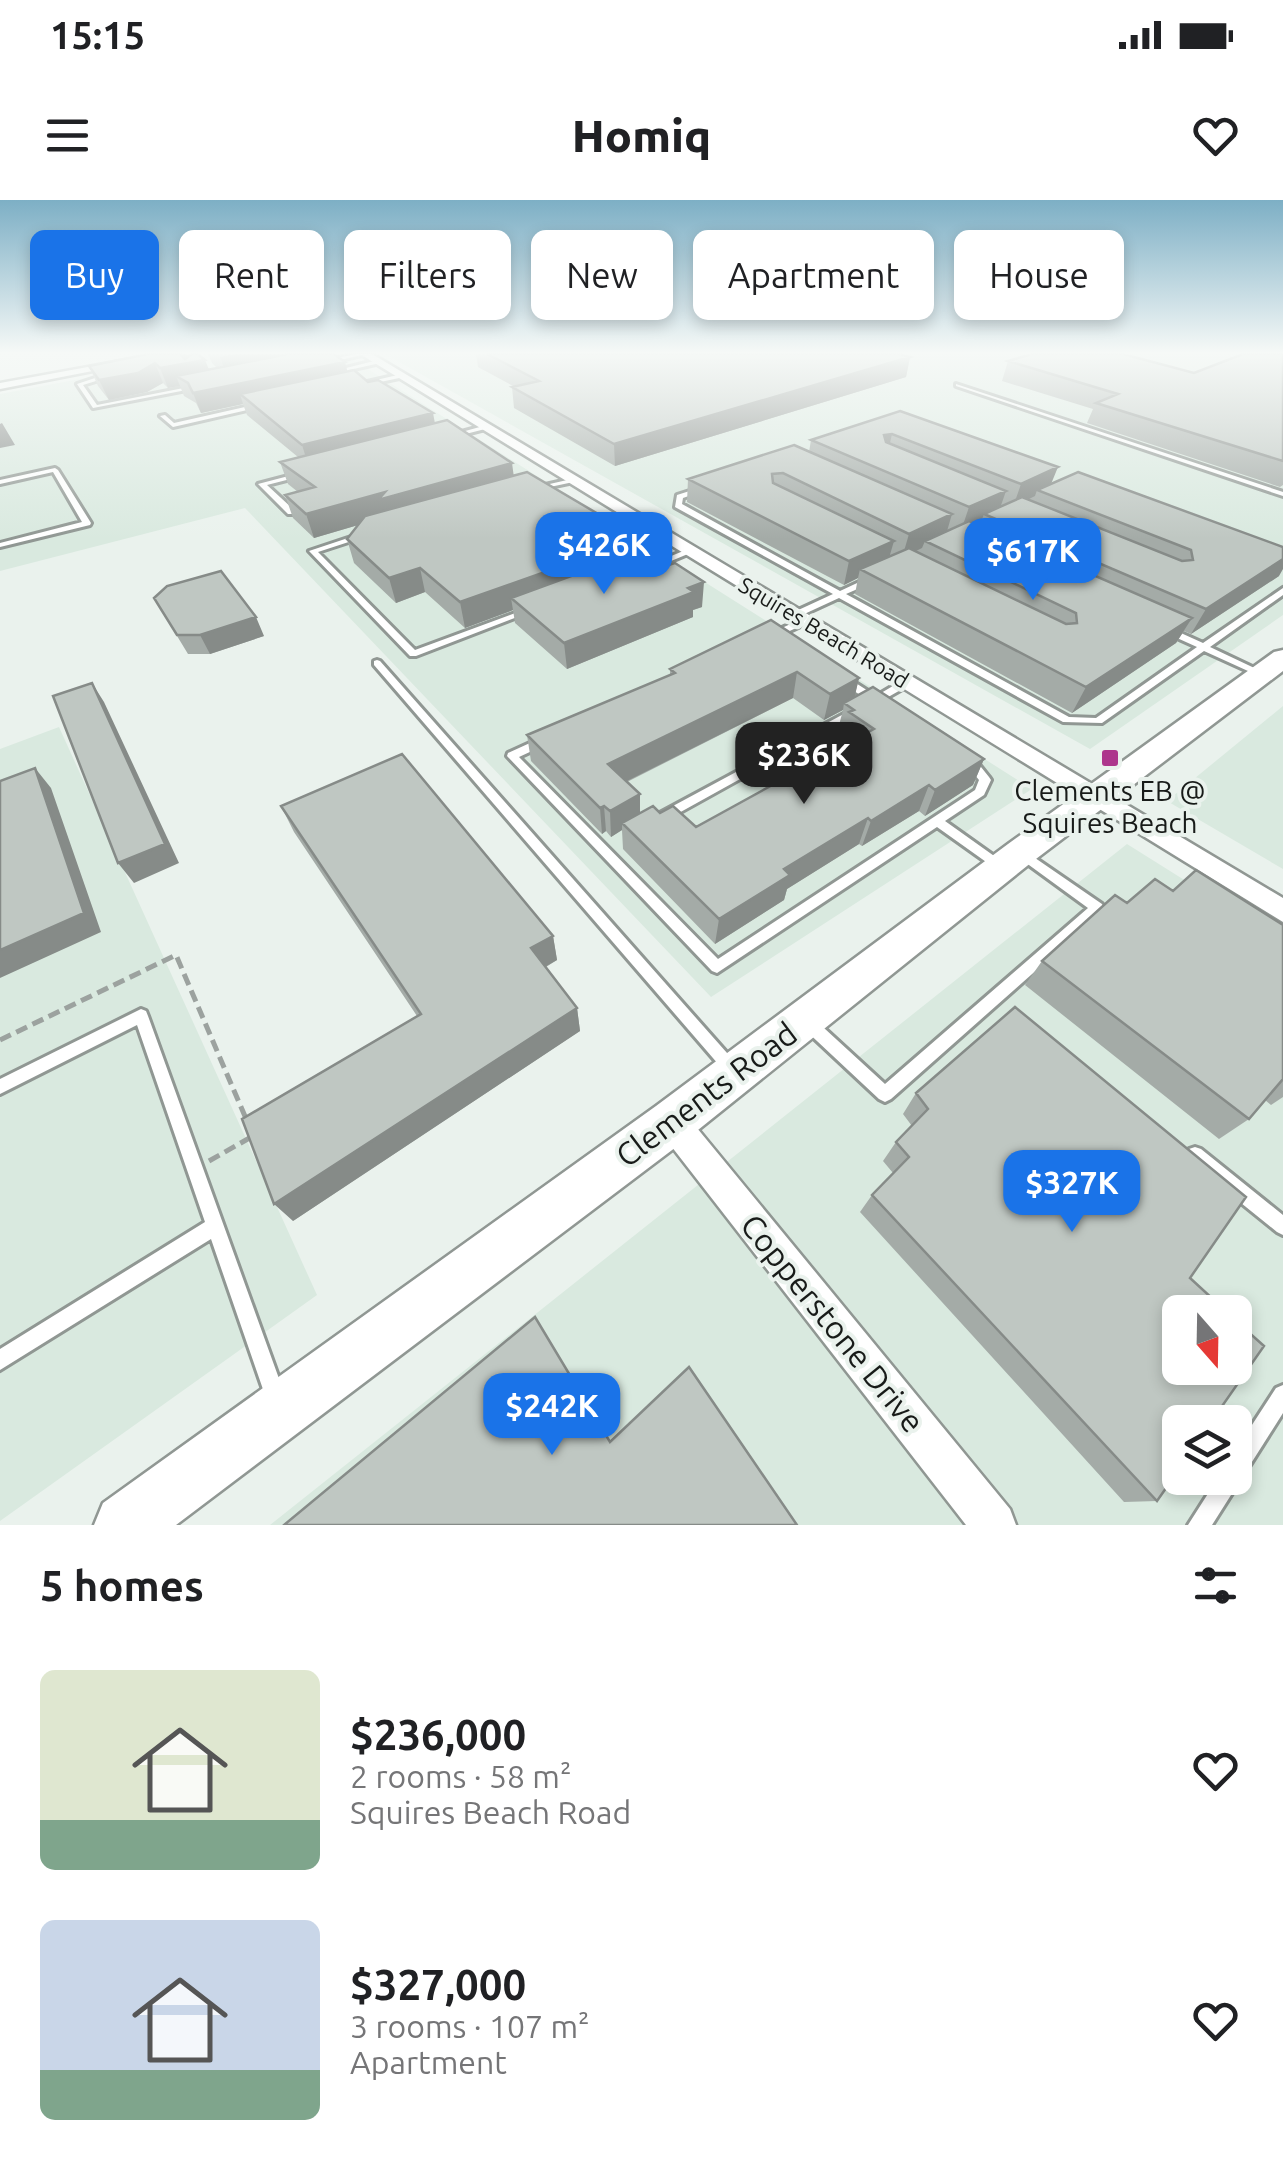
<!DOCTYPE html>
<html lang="en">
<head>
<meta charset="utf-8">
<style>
	body { margin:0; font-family:Ubuntu,sans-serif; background:#f6f6f6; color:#202124; height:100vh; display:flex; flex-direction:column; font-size:38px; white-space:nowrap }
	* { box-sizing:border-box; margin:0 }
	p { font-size:32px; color:#757577 }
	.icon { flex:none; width:55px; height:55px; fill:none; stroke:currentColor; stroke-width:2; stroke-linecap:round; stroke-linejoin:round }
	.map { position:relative; height:1325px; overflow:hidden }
	.sheet { display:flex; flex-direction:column; background:#fff; flex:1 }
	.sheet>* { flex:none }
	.banner { position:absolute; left:30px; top:30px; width:1225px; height:90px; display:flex; gap:20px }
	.needle { width:65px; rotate:160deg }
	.buttons { position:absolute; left:1162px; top:1095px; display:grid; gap:20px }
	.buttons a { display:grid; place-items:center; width:90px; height:90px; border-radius:15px; background:#fff; box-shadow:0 5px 15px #0003; font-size:50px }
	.price { position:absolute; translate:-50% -85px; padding:0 22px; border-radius:20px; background:#1a73e8; color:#fff; font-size:32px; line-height:65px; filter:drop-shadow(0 2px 5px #0008) }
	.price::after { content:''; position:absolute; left:50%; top:60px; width:30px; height:22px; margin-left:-15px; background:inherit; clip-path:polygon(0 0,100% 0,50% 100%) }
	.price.current { background:#222; color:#fff }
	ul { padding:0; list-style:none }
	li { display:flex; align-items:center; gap:30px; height:250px; padding:0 40px }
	li span { display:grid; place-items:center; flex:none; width:280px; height:200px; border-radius:15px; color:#555 }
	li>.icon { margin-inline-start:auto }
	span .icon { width:120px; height:120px; fill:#fffc; stroke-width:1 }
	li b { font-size:42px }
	h2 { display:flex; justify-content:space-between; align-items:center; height:120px; padding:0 40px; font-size:42px }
	.chip { padding:0 35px; border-radius:15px; background:#fff; box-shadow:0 5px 15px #0003; font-size:35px; line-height:90px }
	.chip.current { background:#1a73e8; color:#fff }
	.status { display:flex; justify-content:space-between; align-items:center; height:70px; padding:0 50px; background:#fff; direction:ltr }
	.status svg { height:28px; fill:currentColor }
	header { display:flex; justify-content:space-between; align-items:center; height:130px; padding:0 40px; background:#fff; font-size:45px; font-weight:800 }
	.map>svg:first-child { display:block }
	.built { fill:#d9e9df; fill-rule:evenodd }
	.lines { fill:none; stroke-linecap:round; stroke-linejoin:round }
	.lane-casing { stroke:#909793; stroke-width:6 }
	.street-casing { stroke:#909793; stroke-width:5 }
	.secondary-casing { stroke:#909793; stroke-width:5 }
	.path { stroke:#9ca29f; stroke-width:5; stroke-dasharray:12 6; stroke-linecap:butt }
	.lane { fill:#fff; fill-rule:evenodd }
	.street { fill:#fff; fill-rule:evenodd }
	.secondary { fill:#fff; fill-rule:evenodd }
	.wall { fill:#a4aba7; fill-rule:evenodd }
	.shaded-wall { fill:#868b88 }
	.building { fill:#bfc7c2; stroke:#868b88; stroke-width:2.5 }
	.poi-dot { fill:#ad368c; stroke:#eaf2ed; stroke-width:4 }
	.labels { text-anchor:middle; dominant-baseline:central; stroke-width:8; stroke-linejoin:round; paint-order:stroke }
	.far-street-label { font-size:22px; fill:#181b19; stroke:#eaf2ed }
	.poi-label { font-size:28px; fill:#181b19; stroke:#eaf2ed }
	.near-street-label { font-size:32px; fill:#181b19; stroke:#eaf2ed }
</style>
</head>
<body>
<div class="status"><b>15:15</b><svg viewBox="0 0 49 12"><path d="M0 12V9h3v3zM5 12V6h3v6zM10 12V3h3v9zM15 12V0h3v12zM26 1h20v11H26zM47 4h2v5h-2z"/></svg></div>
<header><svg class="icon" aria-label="menu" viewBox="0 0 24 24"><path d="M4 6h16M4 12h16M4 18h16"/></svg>Homiq<svg class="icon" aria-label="heart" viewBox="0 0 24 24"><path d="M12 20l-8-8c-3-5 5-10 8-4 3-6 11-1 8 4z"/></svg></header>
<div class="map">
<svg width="1283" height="1325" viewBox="0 0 1283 1325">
	<rect width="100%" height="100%" fill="#eaf2ed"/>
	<path class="built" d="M213,154H344L1032,589L711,797L245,308L0,371V194Z
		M385,154H1070L1283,209V415L1090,549Z
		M1115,154H1283V198Z
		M1283,506V669L1167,601Z
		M59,527L317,1095L0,1321V549Z
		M1127,644L1283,742V1325H270ZM1180,1112H1235V1168H1180ZM1180,1222H1235V1278H1180Z"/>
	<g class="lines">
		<defs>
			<path id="lane" d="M356,154H366L327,163L324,161Z
				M378,160L380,163L349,170L359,180L356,182L342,169Z
				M110,173L112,176L83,185L97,205L199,185L202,187L93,208L77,184Z
				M402,174L404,177L366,185L363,183Z
				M956,184L1283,292V296L956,186Z
				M258,204L260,207L173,227L160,216L165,215L174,223Z
				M487,225L489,228L450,238L447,236Z
				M55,268L58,270L91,323L90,325L0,347V343L82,322L53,272L0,284V280Z
				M300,273L302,274V276L267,285L294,310V314H288L258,284Z
				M576,278L578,279V281L536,290L532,288Z
				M699,288L706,290L683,298L682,304L840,391L870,377H876V381L846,394L1069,517L1096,518L1197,447L1166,433V429H1172L1203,443L1283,388V395L1210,447L1267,474L1265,476H1259L1204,451L1102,523L1063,522L839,398L800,416H794V412L833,394L675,307L677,295Z
				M360,334L367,336L318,352L415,450L526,409L533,411L416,456H410L309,351Z
				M688,349L695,351L640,374L633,372Z
				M806,417L811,420L809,422L781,435L876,496L903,480H911V484L883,500L973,557L989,577L991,580L984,595L945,621L1004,663L1006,666L1004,669H996L937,627L717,773L712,771L507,556L508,553ZM773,439L868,500L865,503L866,505L875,504L965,563L979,580L975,590L718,759L519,557Z
				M377,460L380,461L735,862L738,867L735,872L730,874L725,872L374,465V461Z
				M853,509L858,512L857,514L668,619H660L658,616L660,613Z
				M1022,649L1102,704L1104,708L1102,712L891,899L885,902L879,899L802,827L800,822L802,817L807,815L812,817L885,884L1088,708L1018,657L1016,654Z
				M141,809L146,811L148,816L286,1198L283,1205L276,1208L269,1205L266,1198L211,1039L0,1170V1149L205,1022L137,825L0,894V879Z
				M1195,947L1201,949L1283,1015V1035L1277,1032L1189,961L1187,955L1189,949Z
				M1283,1185V1213L1212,1325H1188L1218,1278H1235V1251L1276,1188Z"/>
			<path id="street" d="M159,154H180L0,189V183Z
				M360,154H372L1283,698V722Z
				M672,906L683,911L1010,1309L1016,1325H966L661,933L656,922L661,911Z"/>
			<path id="secondary" d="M1283,450V471L1032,662L688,938L176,1325H94L103,1303L656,906L1008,644L1274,452Z"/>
		</defs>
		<use href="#lane" class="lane-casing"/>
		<use href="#street" class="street-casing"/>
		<use href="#secondary" class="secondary-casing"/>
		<path class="path" d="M0,840L176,755L247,921
			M209,961L253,936"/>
		<use href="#lane" class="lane"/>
		<use href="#street" class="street"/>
		<use href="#secondary" class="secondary"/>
	</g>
	<path class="wall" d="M148,154H187L188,156L209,169L217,168L212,163L208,154H334L345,162L347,172L368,182L435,223L514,275L605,318V346L611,362L702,407L693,410V417L567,469L515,423L513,410L465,428L425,392L396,403L354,363L347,339L358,325L314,338L293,318L285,295L298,292L288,284L280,262L298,257L247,215L243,204L201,213L196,203L184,196L180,186L168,188L163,183L147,192L109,200L98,186L89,166Z
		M476,154H899L910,157L906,177L615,266L514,208L512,187H515L478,167Z
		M1283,154V285L1280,287L1087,223L1093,209L1002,181L1008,161L1194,173Z
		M900,211L1052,284L1279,376L1191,434L1184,431L1176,443L1072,513L855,394L858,378L844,385L687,302L688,279L809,252L811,240Z
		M154,398L264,436L210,454H188Z
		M771,420L859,478L854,498L984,559L973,585L925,616L919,611L862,646L859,644L787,689L784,700L715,744L623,649L622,630L611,637L606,631L602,634L531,561L527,535L670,475V469ZM793,498L824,520L843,510L838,529L843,533L842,538L848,543L696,627L660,613L640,614V594L627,582Z
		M281,606L553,736L557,760L546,767L577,808L580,831L293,1021L417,816L294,632Z
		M1173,691L1283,725V897L1271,905L1265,900L1249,919L1219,939L1025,785L1042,761L1127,703Z
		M916,893L1190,1078L1157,1301L1124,1302L860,1012L872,995L893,973L883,961L896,942L912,926L903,914Z"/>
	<path class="shaded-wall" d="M178,154H187L191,162L205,160L213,179L176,176L180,186L168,188L160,168Z
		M236,154H320L227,176L220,157Z
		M910,157L906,177L615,266L614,244Z
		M345,162L350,182L240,194L243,204L201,213L193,193Z
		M155,163L163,183L147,192L109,200L99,180Z
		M433,213L437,234L309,267L302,245Z
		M2,223L15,245L0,248V224Z
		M892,234L887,256L884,235Z
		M512,263L515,285L382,318L314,338L306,314L385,292Z
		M1058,267L1049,289L1037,290L1035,296L1013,307L1021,284Z
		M1006,291L998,314H984L981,322L961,331L969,307Z
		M952,314L945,338L925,341L922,348L902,358L909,334Z
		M605,318V349L584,332L598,321Z
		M894,341L887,365L860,369L858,378L844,385L849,361Z
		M610,349L611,373L511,398L513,410L465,428L460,402Z
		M1283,359V369L1279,376L1191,434L1206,409Z
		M420,368L425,392L396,403L389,378Z
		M704,382L702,407L693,410V417L567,469L564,443Z
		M256,417L264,436L210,454L200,435Z
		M1192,418L1176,443L1072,513L1086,487Z
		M797,472L793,498L609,590L608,564Z
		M859,478L853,504L844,503L843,510L824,520L830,494Z
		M92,483L104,502L179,663L134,683L118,663Z
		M984,559L973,585L925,616L935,590Z
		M35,568L51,588L101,732L0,778V750Z
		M929,585L919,611L862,646L871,621Z
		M640,594V620L622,623V630L611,637L610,611Z
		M604,606L606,631L602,634L600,608Z
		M868,618L859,644L787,689L784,700L715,744L719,719L784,669Z
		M553,736L557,760L536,772L531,748Z
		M577,808L580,831L293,1021L274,1004Z"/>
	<path class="building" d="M148,154H180L185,159L192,154H198L205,160L160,168L155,163L138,173L99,180L89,166Z
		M288,154H334L345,162L193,193L188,183L176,176Z
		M487,154H899L910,157L614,244L512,187L539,181Z
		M1032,154H1123L1194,173L1243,154H1283V261L1096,203L1118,194L1008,161Z
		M354,170L368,182L378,180L433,213L302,245L240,194Z
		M900,211L1058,267L1021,284L892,234L884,235L886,242L1006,291L969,307L811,240Z
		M447,220L512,263L378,300L385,292L306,314L285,295L315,287L280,262Z
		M794,245L952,314L909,334L783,273L772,274L773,283L894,341L849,361L688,279Z
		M527,272L605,318L598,321L604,325L584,332L610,349L460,402L420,368L389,378L347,339L365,316Z
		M1078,272L1283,347V359L1206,409L984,314L1022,297L1182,361L1193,360L1191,350L1037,290Z
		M969,321L1192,418L1086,487L860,369L909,348L1066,424L1077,423L1076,413L925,341Z
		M623,357L640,369L650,365L656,369L675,363L704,382L688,388L694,392L564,443L511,398Z
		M221,371L256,417L200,435H177L154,398L167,386Z
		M771,420L859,478L830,494L797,472L608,564L640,594L610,611L604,606L600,608L527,535L675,473L670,469Z
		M92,483L165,644L118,663L53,496Z
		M873,487L984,559L935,590L929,585L871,621L868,618L784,669L790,675L719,719L622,623L653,606L660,613L673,606L696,627L874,529L849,512L854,510L844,503Z
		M402,554L553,736L531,748L577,808L274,1004L242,919L421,814L281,606Z
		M35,568L84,713L0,750V581Z
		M1196,670L1283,725V879L1249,919L1042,761L1115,695L1127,703L1155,679L1173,691Z
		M1015,807L1246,997L1190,1078L1227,1112H1180V1168H1235V1120L1264,1146L1211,1222H1180V1268L1157,1301L872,995L909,957L896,942L928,909L916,893Z
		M535,1117L610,1242L689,1167L797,1325H284Z"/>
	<linearGradient id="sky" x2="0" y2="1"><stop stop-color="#7dafc5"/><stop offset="0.45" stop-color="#f6f9f7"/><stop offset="1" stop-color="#f6f9f7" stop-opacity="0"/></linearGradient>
	<rect width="1283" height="339" fill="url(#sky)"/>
	<rect class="poi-dot" x="1100" y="548" width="20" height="20" rx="5"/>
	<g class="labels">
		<g class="far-street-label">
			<text transform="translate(824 432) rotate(31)">Squires Beach Road</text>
		</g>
		<g class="poi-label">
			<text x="1110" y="590">Clements EB @<tspan x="1110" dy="32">Squires Beach</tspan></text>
		</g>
		<g class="near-street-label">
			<text transform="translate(706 894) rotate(-37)">Clements Road</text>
			<text transform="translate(833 1123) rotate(51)">Copperstone Drive</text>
		</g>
	</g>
</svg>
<div class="buttons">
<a><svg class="needle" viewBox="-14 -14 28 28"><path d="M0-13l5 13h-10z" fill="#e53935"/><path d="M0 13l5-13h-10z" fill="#757577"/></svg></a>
<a><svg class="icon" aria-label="layers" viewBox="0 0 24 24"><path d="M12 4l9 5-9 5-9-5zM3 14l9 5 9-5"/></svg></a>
</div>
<b class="price" style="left:604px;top:397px">$426K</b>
<b class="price" style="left:1033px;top:403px">$617K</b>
<b class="price current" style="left:804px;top:607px">$236K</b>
<b class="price" style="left:1072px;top:1035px">$327K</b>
<b class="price" style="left:552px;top:1258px">$242K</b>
<div class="banner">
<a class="chip current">Buy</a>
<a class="chip">Rent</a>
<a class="chip">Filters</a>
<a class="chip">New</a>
<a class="chip">Apartment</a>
<a class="chip">House</a>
</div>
</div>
<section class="sheet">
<h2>5 homes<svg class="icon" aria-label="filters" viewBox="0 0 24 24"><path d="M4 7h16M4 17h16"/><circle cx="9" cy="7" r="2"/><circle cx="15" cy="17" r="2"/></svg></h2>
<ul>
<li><span style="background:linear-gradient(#dfe7d0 75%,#7fa58c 0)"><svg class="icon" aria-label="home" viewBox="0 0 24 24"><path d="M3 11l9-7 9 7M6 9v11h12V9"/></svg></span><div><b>$236,000</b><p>2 rooms · 58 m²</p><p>Squires Beach Road</p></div><svg class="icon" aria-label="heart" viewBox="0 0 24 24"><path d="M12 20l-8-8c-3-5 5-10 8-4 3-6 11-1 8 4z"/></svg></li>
<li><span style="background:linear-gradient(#c9d6e8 75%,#7fa58c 0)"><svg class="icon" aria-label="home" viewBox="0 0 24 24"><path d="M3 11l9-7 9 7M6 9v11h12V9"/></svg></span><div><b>$327,000</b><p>3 rooms · 107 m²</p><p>Apartment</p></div><svg class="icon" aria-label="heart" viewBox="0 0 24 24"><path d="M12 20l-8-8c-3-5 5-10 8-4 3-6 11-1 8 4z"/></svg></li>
</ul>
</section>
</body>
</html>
